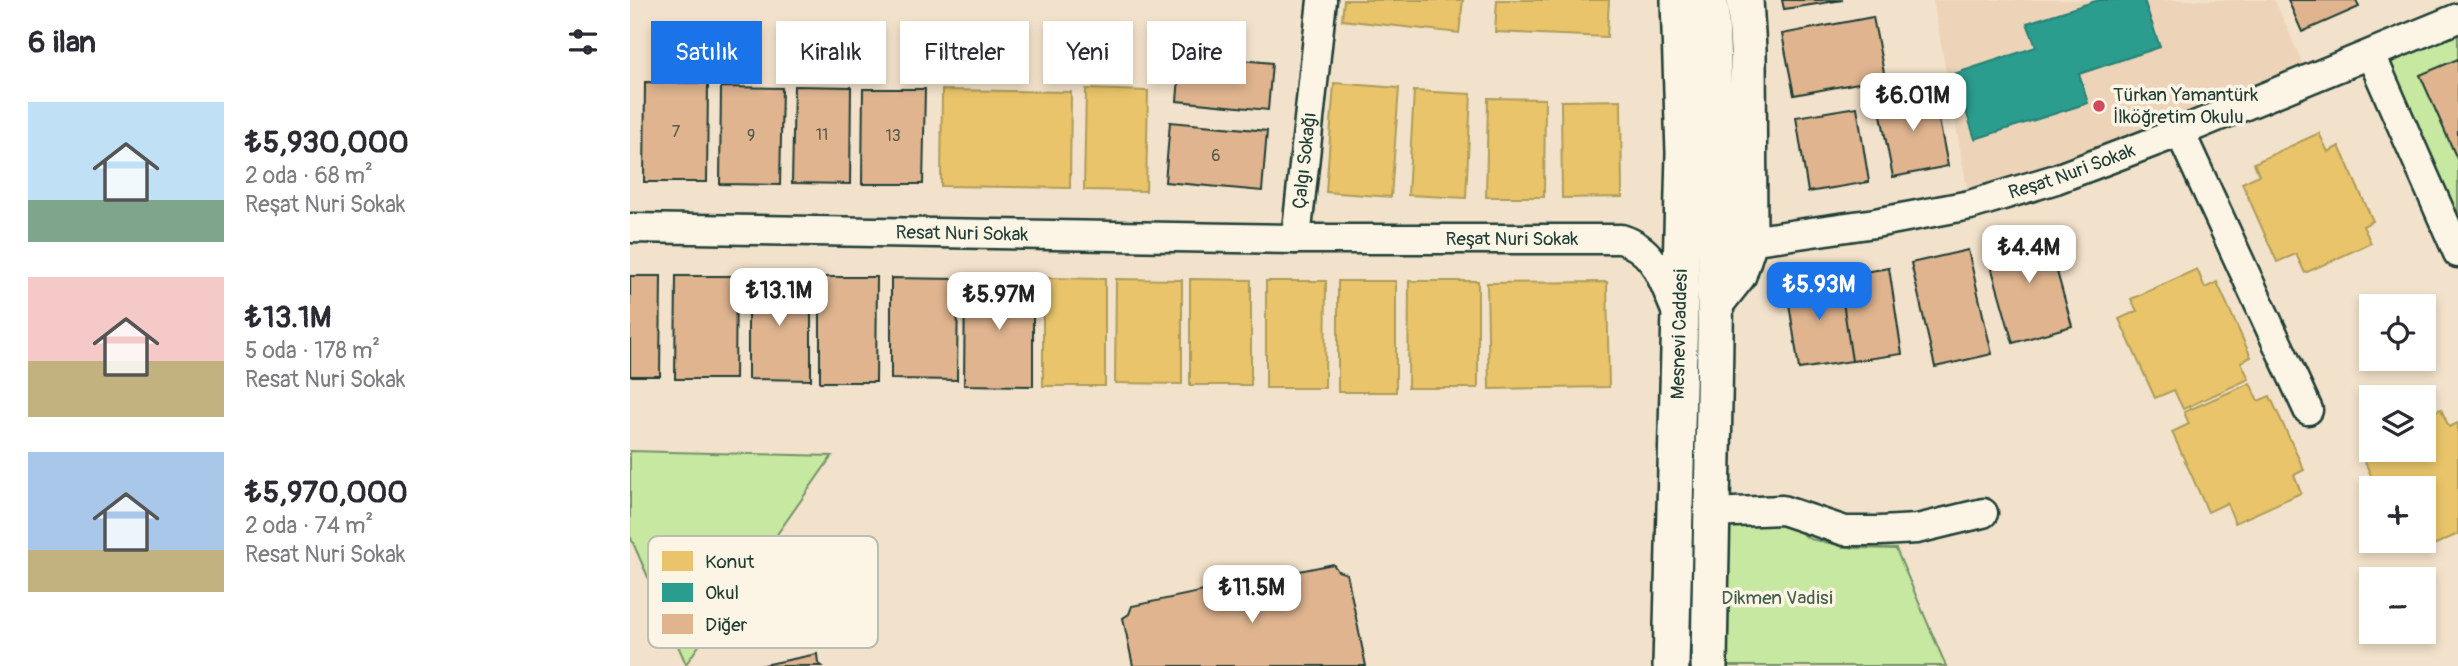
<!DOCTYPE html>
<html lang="tr">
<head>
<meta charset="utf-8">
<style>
	body { margin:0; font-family:Pangolin,sans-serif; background:#f7f7f7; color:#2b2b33; height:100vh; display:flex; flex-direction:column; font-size:26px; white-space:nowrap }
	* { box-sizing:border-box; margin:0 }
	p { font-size:23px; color:#7c7c81 }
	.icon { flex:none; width:38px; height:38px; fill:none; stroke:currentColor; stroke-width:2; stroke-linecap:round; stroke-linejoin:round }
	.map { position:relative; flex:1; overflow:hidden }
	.details { display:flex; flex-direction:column; background:#fff; width:630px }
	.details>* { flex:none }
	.banner { position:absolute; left:21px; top:21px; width:665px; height:63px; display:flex; gap:14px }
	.buttons { position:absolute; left:1729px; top:294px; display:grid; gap:14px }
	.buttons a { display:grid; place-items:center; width:77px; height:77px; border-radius:0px; background:#fff; box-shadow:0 4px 10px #0003; font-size:35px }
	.price { position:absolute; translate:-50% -60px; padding:0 16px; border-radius:14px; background:#fff; color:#222; font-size:23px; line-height:46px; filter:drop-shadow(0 2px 4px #0008) }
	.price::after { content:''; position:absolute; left:50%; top:42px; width:21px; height:16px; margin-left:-10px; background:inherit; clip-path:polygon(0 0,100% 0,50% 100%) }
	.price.current { background:#1a73e8; color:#fff }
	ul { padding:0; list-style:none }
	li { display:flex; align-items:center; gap:21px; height:175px; padding:0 28px }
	li span { display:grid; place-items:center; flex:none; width:196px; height:140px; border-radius:0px; color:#555 }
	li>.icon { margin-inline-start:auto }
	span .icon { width:84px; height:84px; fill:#fffc; stroke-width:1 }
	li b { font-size:30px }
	h2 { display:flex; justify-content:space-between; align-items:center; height:84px; padding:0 28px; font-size:30px }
	.chip { padding:0 24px; border-radius:0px; background:#fff; box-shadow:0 4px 10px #0003; font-size:24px; line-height:63px }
	.chip.current { background:#1a73e8; color:#fff }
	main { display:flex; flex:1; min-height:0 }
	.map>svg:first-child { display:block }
	.built { fill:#edd4b9 }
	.green { fill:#c7e8a0; stroke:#73926a; stroke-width:2 }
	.homes { fill:#e9c46a; stroke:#ac9c5a; stroke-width:2 }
	.schools { fill:#2a9d8f; stroke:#278074; stroke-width:2 }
	.building { fill:#dfb48f; stroke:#1f3d34; stroke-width:2 }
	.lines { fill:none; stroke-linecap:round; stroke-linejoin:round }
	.minor-casing { stroke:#1f3d34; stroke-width:33 }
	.major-casing { stroke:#1f3d34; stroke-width:40 }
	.minor { stroke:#fcf5e5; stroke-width:28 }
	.major { stroke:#fcf5e5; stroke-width:35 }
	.poi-dot { fill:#d1495b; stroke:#fcf5e5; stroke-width:2.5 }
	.labels { text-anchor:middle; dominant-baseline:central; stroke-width:7; stroke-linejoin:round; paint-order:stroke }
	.number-label { font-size:16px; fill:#4f5b4b }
	.poi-label { font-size:19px; fill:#1f3d34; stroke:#fcf5e5; text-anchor:start }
	.street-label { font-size:19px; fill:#1f3d34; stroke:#fcf5e5 }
	.park-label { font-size:19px; fill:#415f4a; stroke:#fcf5e5 }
	.key { fill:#fcf5e5; stroke:#babeb0; stroke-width:2 }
	.key-label { font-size:19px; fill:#1f3d34 }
</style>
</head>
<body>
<main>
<section class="details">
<h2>6 ilan<svg class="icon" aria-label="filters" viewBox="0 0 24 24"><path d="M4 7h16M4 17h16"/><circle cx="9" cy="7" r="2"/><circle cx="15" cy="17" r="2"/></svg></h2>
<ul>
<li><span style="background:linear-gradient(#bfe0f5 70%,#7fa58c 0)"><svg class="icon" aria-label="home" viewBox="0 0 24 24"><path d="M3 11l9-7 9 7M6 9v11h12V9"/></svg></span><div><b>₺5,930,000</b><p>2 oda · 68 m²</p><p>Reşat Nuri Sokak</p></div></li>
<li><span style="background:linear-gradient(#f6c9c9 60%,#c2b280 0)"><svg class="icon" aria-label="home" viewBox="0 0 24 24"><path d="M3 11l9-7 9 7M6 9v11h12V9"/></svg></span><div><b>₺13.1M</b><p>5 oda · 178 m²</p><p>Resat Nuri Sokak</p></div></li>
<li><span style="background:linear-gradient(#a9c7e8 70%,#c2b280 0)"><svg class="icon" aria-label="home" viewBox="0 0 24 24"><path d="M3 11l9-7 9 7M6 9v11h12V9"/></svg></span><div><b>₺5,970,000</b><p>2 oda · 74 m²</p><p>Resat Nuri Sokak</p></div></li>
</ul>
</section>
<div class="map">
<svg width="1828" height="666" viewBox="0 0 1828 666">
	<rect width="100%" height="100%" fill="#f3e2cb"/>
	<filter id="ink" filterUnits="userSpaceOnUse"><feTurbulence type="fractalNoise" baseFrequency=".0143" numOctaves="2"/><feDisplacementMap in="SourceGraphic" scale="14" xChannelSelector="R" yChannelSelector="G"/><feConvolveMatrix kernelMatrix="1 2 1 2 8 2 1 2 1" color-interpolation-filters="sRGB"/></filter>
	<g filter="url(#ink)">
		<path class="built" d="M1303,0H1645L1680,80L1340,205Z"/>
		<path class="green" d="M1828,18V253L1741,55Z
			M0,451L202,456L56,664L0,536Z
			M1081,513L1158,524L1180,539L1224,548L1266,549L1316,666H1079Z"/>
		<path class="homes" d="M714,0H833L829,33L712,20Z
			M867,0H979L977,37L865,32Z
			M704,83L769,88L761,197L696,192Z
			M456,89L518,91L516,191L454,190Z
			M312,90L441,92L440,188L311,186Z
			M784,91L841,94L836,198L778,195Z
			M858,98L915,99L914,197H856Z
			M991,100L992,197L932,198L931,101Z
			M1689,133L1698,152L1709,146L1743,221L1733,226L1741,243L1675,273L1666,254L1647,262L1612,183L1629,175L1624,163Z
			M1567,269L1575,288L1587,282L1621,357L1611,362L1619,379L1553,409L1544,390L1525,398L1489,319L1507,311L1501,299Z
			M413,278L475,279V386H413Z
			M486,279L552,280V384L485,383Z
			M560,279L621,280V385H560Z
			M636,281H696L695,388H636Z
			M708,281H766V392H708Z
			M779,281H848V388H778Z
			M977,282L979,387L859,389L857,283Z
			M1620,383L1628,401L1640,396L1674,470L1664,475L1671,493L1605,523L1597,503L1578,512L1542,432L1559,424L1554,412Z
			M1811,409L1819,427L1828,423V534L1797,548L1793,541L1794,488H1747L1733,458L1750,450H1794V416Z"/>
		<path class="schools" d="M1469,0H1514L1530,47L1449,74L1458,103L1345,139L1324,74L1406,47L1397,23Z"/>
		<path class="building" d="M1152,0H1213L1154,9Z
			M1658,0H1726L1729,7L1672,32Z
			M1243,17L1255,78L1164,95L1152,34Z
			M551,54L642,63L638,110L547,101Z
			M1828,59V161L1790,75Z
			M15,82L78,83L77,182H14Z
			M164,86L221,87L220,184L162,183Z
			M91,87L152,88L150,185L90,184Z
			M233,89H295L293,184H232Z
			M1303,89L1318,166L1263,177L1248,99Z
			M1227,107L1239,182L1178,192L1166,117Z
			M540,122L637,131L632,191L535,182Z
			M1415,228L1442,326L1383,343L1355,245Z
			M1338,250L1362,354L1305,367L1281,263Z
			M1259,268L1272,354L1222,361L1209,276Z
			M0,276H31L30,376H0Z
			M46,276H106L105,379H45Z
			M118,276L181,277V380L118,379Z
			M1209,276L1222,361L1169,369L1156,284Z
			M190,277H247L246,382H190Z
			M261,278L328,279L327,380L261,379Z
			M335,279H403V386L334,385Z
			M703,564L708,571L717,574L736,666H503L493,618L499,614L502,606Z
			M187,654L188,663L192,666H129Z"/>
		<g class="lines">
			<defs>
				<g id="minor">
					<path d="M1741,55L1828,253"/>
					<path d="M1550,132L1678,410"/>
					<path id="s1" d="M0,228L666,239H991C1027,250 1033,282 1047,313"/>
					<path id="s2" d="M666,239L692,0"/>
					<path id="s3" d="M1119,241L1245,223L1340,205L1426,179L1550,132L1828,18"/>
					<path d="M1081,513L1152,510L1215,531H1250L1287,529L1353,513"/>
				</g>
				<g id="major">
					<path d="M1086,303L1108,275L1119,241L1118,50L1115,0"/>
					<path id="s4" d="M1041,666L1054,153L1049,0"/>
					<path d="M1079,666C1082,444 1092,222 1080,0"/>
				</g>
			</defs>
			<use href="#minor" class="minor-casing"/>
			<use href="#major" class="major-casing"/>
			<use href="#minor" class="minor"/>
			<use href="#major" class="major"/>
		</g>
	</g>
	<circle class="poi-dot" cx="1469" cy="106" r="7"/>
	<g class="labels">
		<g class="number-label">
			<text x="46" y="132">7</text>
			<text x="192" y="135">11</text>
			<text x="121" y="136">9</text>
			<text x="263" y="136">13</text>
			<text x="586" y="156">6</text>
		</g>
		<g class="poi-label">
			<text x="1483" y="95">Türkan Yamantürk<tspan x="1483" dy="22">İlköğretim Okulu</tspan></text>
		</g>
		<g class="street-label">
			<text stroke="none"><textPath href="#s2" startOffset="79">Çalgı Sokağı</textPath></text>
			<text stroke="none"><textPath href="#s3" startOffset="331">Reşat Nuri Sokak</textPath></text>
			<text stroke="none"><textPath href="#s1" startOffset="332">Resat Nuri Sokak</textPath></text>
			<text stroke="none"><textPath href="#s1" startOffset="882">Reşat Nuri Sokak</textPath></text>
			<text stroke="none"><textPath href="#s4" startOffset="332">Mesnevi Caddesi</textPath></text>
		</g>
		<g class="park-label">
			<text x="1147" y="598">Dikmen Vadisi</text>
		</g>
	</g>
	<rect x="18" y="536" width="230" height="112" rx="10" class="key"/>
	<rect x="32" y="551" width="31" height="20" fill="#e9c46a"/>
	<rect x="32" y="583" width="31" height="19" fill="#2a9d8f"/>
	<rect x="32" y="614" width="31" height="20" fill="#dfb48f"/>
	<g class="key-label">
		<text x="75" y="568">Konut</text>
		<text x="75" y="599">Okul</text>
		<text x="75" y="631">Diğer</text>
	</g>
</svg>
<div class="buttons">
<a><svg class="icon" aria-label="locate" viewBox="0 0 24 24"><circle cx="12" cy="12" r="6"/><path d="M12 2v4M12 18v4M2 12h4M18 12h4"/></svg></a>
<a><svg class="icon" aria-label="layers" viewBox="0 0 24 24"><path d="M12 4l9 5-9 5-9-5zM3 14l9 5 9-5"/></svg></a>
<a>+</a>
<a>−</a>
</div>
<b class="price" style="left:1283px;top:133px">₺6.01M</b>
<b class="price" style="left:1399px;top:285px">₺4.4M</b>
<b class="price current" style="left:1189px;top:322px">₺5.93M</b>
<b class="price" style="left:149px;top:328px">₺13.1M</b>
<b class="price" style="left:369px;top:332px">₺5.97M</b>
<b class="price" style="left:622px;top:625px">₺11.5M</b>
<div class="banner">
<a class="chip current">Satılık</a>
<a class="chip">Kiralık</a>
<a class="chip">Filtreler</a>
<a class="chip">Yeni</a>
<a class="chip">Daire</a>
</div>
</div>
</main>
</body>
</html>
